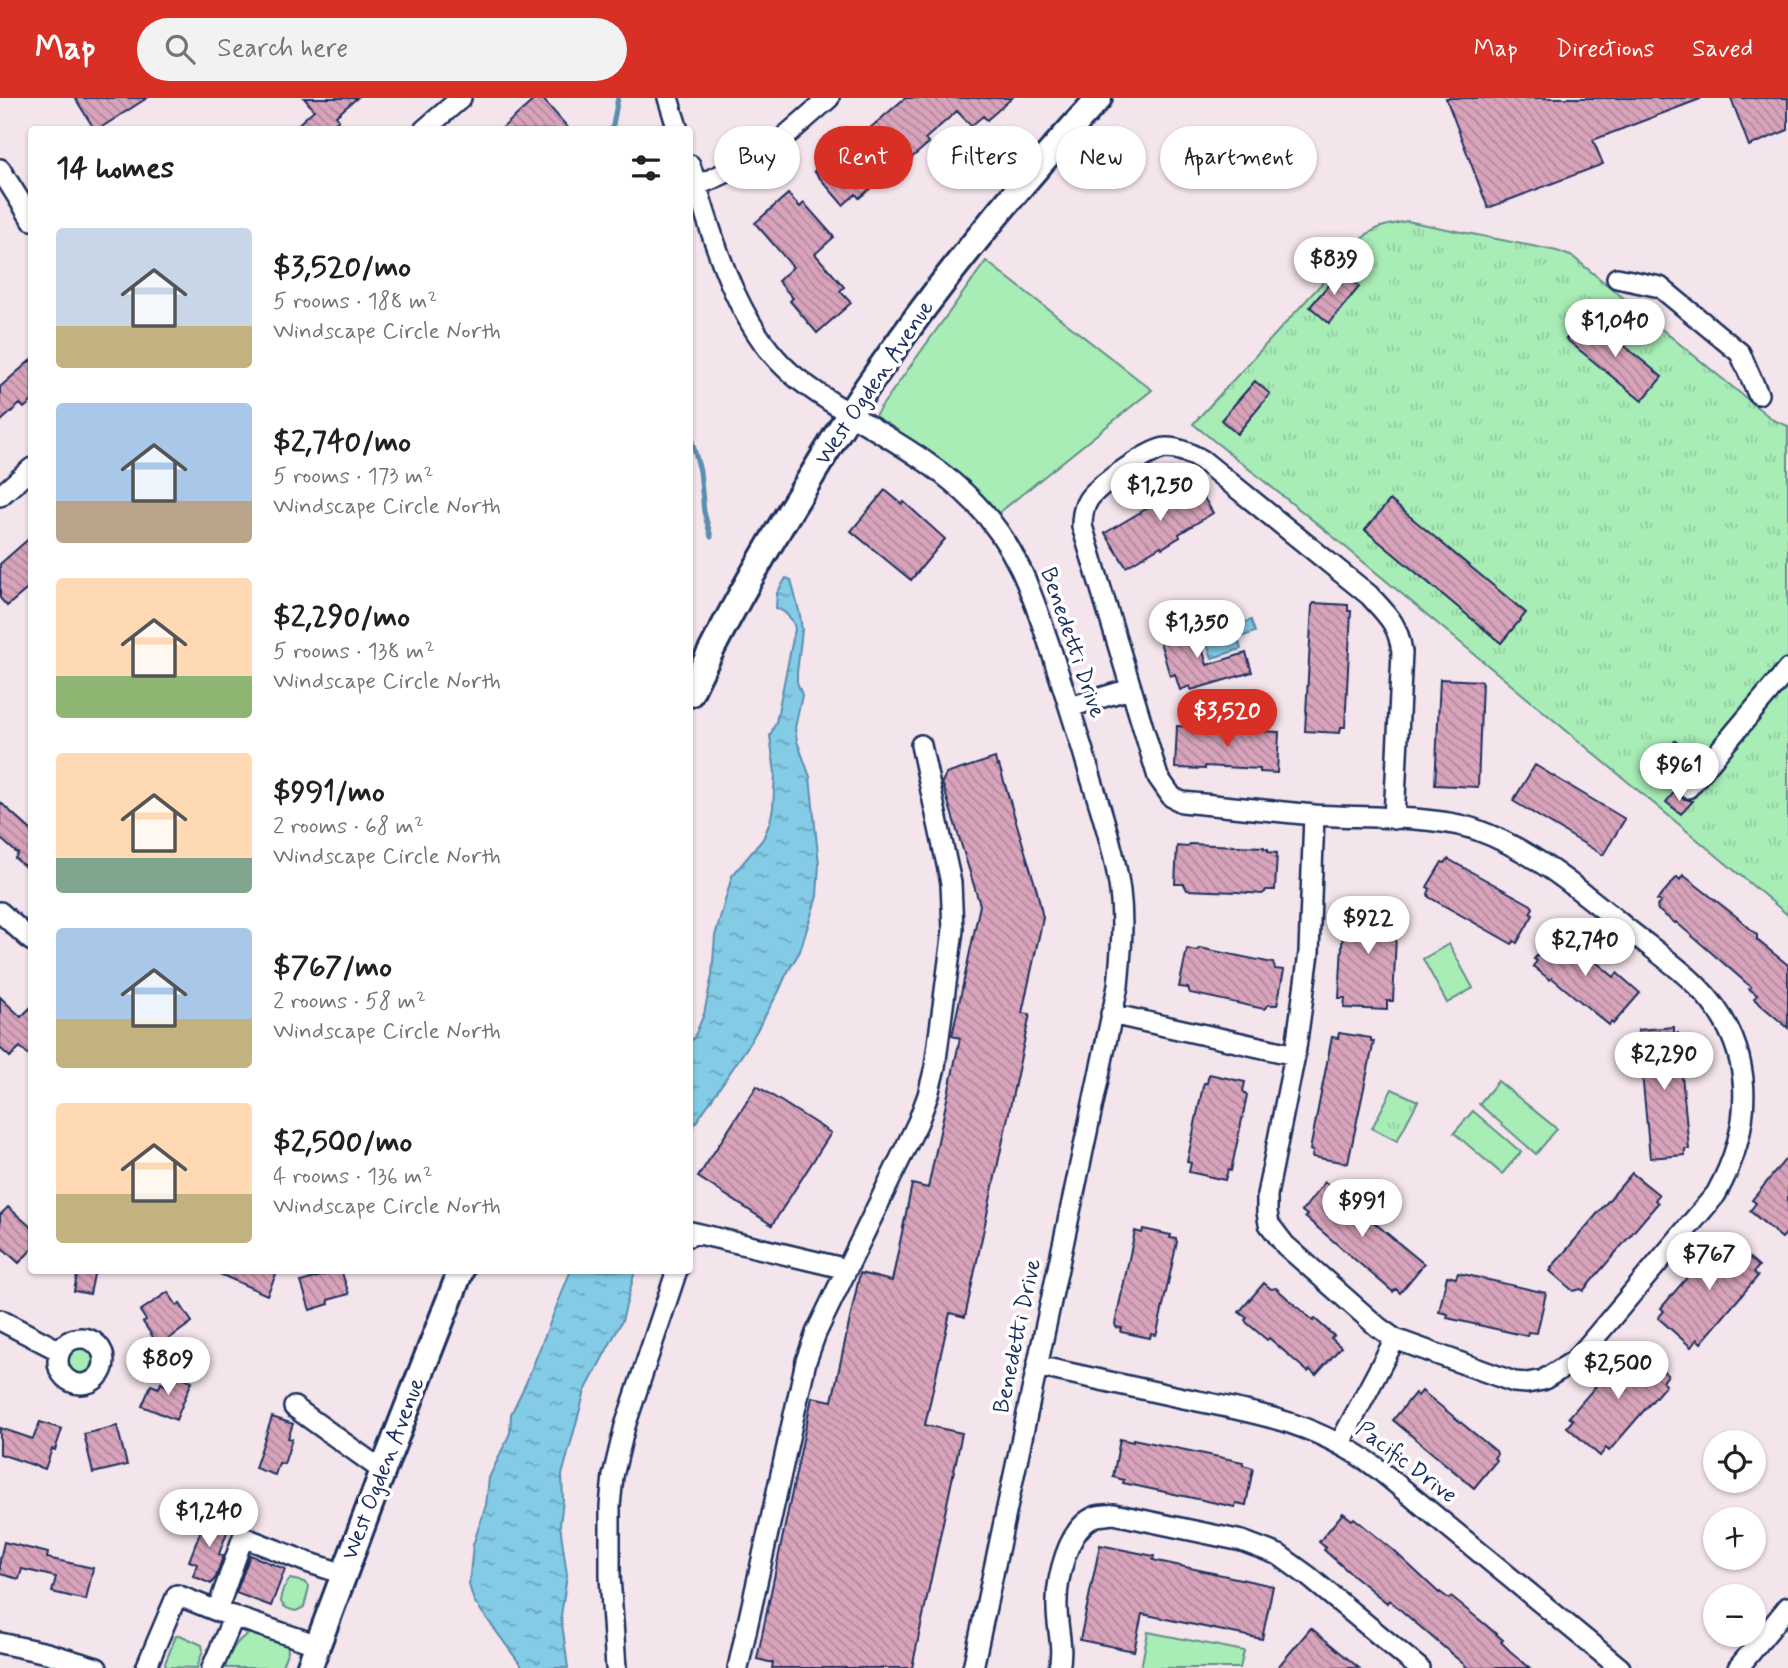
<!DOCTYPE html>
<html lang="en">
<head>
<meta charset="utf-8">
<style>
	body { margin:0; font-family:Mynerve,sans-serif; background:#f2f2f2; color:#202124; height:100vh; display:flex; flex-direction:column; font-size:26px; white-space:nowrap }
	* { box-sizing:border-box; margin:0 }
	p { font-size:23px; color:#757577 }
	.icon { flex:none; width:38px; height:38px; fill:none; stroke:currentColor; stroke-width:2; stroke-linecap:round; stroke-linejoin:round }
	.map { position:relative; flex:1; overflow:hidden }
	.drawer { position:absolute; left:28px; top:28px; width:665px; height:1148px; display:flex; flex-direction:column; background:#fff; border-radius:7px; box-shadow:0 2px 5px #0004 }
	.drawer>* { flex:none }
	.hud { position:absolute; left:714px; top:28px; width:665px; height:63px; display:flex; gap:14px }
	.tools { position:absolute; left:1703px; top:1332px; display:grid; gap:14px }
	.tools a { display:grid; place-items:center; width:63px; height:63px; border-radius:50%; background:#fff; box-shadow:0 2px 5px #0004; font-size:35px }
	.price { position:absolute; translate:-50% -60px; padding:0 16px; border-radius:24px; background:#fff; color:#222; font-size:23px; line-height:46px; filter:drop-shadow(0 2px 4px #0008) }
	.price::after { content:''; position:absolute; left:50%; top:42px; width:21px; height:16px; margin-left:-10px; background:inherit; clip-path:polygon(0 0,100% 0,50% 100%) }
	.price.on { background:#d93025; color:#fff }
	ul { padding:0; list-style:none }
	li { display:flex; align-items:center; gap:21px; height:175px; padding:0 28px }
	li span { display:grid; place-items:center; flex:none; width:196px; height:140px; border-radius:7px; color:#555 }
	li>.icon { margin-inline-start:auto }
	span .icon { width:84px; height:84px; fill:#fffc; stroke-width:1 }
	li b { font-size:30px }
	h2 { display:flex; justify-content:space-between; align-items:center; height:84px; padding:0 28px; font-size:30px }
	.tag { padding:0 24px; border-radius:32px; background:#fff; box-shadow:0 2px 5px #0004; font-size:24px; line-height:63px }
	.tag.on { background:#d93025; color:#fff }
	header { display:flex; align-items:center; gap:42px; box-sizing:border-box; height:98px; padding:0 35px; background:#d93025; color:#fff }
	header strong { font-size:33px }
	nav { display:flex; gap:38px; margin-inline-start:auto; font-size:24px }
	.search { width:490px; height:63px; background:#f2f2f2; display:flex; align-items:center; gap:18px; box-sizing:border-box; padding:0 24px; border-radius:38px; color:#757577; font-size:26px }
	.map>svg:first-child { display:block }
	.green { fill:#a8ecb6; stroke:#628e8a; stroke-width:2 }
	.park { fill:url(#park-tufts); stroke:#628e8a; stroke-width:2 }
	.water { fill:url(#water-ripples); stroke:#5a8daf; stroke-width:2 }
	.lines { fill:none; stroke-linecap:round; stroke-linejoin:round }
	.stream { stroke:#5a8daf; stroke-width:5 }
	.building { fill:url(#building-back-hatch); stroke:#1b2f5e; stroke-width:2 }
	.minor-casing { stroke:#1b2f5e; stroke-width:24 }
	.major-casing { stroke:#1b2f5e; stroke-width:30 }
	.minor { stroke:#fff; stroke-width:19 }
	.major { stroke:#fff; stroke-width:24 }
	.labels { text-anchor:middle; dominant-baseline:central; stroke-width:7; stroke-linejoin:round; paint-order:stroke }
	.street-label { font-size:23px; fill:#1b2f5e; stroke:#fff }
</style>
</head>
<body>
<header>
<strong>Map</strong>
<div class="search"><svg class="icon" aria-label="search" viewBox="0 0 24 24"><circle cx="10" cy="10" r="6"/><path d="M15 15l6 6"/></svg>Search here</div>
<nav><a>Map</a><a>Directions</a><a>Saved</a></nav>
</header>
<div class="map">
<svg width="1788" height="1570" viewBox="0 0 1788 1570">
	<defs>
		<pattern id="park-tufts" width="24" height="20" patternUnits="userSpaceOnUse" patternTransform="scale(1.75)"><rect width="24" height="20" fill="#a8ecb6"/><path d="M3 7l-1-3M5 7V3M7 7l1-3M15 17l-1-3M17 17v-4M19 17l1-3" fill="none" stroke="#90cb9f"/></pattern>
		<pattern id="water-ripples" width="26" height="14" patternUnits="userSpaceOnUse" patternTransform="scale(1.75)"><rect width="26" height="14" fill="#84cbe5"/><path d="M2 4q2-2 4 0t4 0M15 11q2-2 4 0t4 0" fill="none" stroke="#6ba5bd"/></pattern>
		<pattern id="building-back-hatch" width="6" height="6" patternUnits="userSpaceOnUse" patternTransform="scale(1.75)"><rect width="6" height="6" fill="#d9a4bb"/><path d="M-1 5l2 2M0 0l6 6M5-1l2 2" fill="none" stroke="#af869b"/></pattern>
	</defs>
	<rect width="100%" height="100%" fill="#f4e4eb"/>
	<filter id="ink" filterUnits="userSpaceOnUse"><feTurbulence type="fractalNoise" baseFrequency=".0143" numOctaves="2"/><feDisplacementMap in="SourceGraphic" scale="14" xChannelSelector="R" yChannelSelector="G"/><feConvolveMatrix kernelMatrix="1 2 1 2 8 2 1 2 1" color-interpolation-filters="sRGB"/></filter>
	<g filter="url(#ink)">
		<path class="green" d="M986,163L1152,292L990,422L868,327Z
			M1449,846L1473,890L1447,905L1423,861Z
			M1498,983L1557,1031L1536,1056L1479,1006Z
			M1473,1013L1521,1054L1502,1076L1454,1035Z
			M67 1262a13 13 0 1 1 26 0a13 13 0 1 1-26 0Z
			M290,1481L304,1484L309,1489L304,1509L296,1513C274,1509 279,1495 290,1481Z
			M252,1534L287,1544L288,1553L281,1570H225C230,1554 236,1541 252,1534Z
			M1148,1534L1244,1553L1240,1570H1141Z
			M180,1537L202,1547L203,1552L197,1570L166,1569L165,1565L176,1538Z"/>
		<path class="park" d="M1407,123L1557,153L1573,159L1773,322L1788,328V817L1325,432L1193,326L1367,136L1380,129Z
			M1392,991L1418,1003L1397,1043L1372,1030Z"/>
		<path class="water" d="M786,480L791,482L800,517L802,532L797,575V584L802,597L795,630L797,643L810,679L819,766L817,798L800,853L786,877L779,893L748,948L690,1033V944L694,940L704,916L712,877L715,838L732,778L763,741L770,724L773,710L775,675L770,638L776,624L795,531C794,522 785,513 776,510L777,495Z
			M1251,522L1255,534L1238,540L1241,551L1212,560L1207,546L1226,540L1224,531Z
			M571,1172L635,1173L622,1223L585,1293L562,1377L563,1402L560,1427L567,1477L561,1518L568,1570H523L474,1503L469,1487L473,1447L486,1407L489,1380L510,1335L511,1316L526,1285Z"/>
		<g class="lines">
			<path class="stream" d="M612,32L618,0
				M690,336L700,373L704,414L711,439"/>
		</g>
		<path class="building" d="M75,0H147L97,32H95Z
			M304,0H357L336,18L339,22L327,32H292L314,12Z
			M536,0H542L570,32H500Z
			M905,0H1012L987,22L983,18L971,28L957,13L925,41L929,45L896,73L894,71L859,100L856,96L843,107L814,73L846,46L848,49Z
			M1446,0H1699L1700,1L1593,42L1603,66L1488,110Z
			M1731,0H1788V32L1749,48Z
			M788,96L800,109L804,105L834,139L815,156L844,189L840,193L851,205L817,235L790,203L793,200L778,183L793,169L755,125Z
			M1340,173L1359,189L1329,225L1310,209Z
			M1583,222L1589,227L1593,222L1662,279L1642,303L1566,241Z
			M32,261V303L24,310L20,306L0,324V289Z
			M1255,283L1270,296L1237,336L1221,322Z
			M1192,380L1213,415L1179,436L1180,439L1162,450L1161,448L1126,469L1105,435L1168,398L1167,396Z
			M885,392L902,406L904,404L945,441L911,482L851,433Z
			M1390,402L1526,515L1501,545L1365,432Z
			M32,438V487L7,508L0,500V466Z
			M1314,505L1348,507V513H1351L1345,629H1341L1340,635L1305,633L1312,508Z
			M1195,526L1207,567L1246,555L1252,574L1191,592L1190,588L1180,592L1175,576L1170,578L1158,537Z
			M1440,581L1482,583L1478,689L1435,687Z
			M1177,628L1218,631V628L1239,629L1238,632L1279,634L1277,675L1260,674V671L1205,668V671L1175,670Z
			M1675,643L1692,656L1667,688L1650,675Z
			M995,660L997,668L999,667L1037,793L1043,820L1022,915L1030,916L965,1219L950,1215L925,1327L962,1335L912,1570H772L773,1565L757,1561L812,1299L832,1303L860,1175L892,1183L912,1086L928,1090L960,940L952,938L980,807L942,684L946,676Z
			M1535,667L1625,721L1603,757L1513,703Z
			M1676,692L1681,700L1693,703L1681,716L1666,704Z
			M0,704L32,733V775L15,760L18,756L0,740Z
			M1190,746L1264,749V751H1268V754L1277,755L1275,792H1266L1265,794L1262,796L1237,794L1187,792L1184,786H1175L1177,748L1187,749Z
			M1448,761L1531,807L1533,810L1530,815L1533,817L1517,845L1514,843L1512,846L1429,799L1428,796L1430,791L1427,789L1442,764L1445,765Z
			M1683,777L1737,819L1757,837V842L1788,867V930L1754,901L1757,897L1749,891L1751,889L1676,824L1675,825L1658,812L1657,808L1661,804L1657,802L1677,779L1680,782Z
			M1350,804L1393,806L1392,816H1397L1393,903H1387V912L1344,910L1345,900H1339L1344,813H1350Z
			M1561,830L1586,851L1584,854L1614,879L1617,875L1640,895L1613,926L1611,924L1609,927L1552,880L1550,882L1533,868L1537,863L1534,861Z
			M1200,850L1273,865L1275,871L1284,872L1277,907H1268L1264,911L1190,895L1188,890L1179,889L1187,851L1196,853Z
			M0,899L21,919L32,908V960L20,949L10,959L0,950Z
			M1674,929V935H1678L1689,1051H1685V1057L1650,1060L1638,932Z
			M1339,935L1371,940V943H1374L1348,1065L1312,1059L1313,1053L1310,1052L1332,939L1338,940Z
			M1209,976L1245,984L1243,993L1247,997L1244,1012L1231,1073L1228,1072L1225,1082L1189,1074L1191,1065L1187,1064L1203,988L1204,985H1207Z
			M757,988L831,1035L772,1127L698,1079Z
			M1788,1058V1133L1782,1140L1750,1113L1756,1105L1752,1102Z
			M1632,1075L1659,1097L1655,1102L1658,1105L1583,1193L1581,1191L1573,1193L1550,1173L1552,1171L1551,1170Z
			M1325,1084L1424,1166L1400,1195L1396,1191L1393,1194L1305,1119L1307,1117L1302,1113Z
			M8,1109L32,1130V1151L19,1165L0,1148V1117Z
			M1143,1131L1171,1137L1170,1140L1176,1141L1177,1144L1157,1235L1156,1237L1151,1236L1150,1240L1121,1234L1122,1230L1116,1229L1115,1226L1135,1133L1142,1135Z
			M1727,1140L1759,1168L1754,1174L1758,1178L1701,1245L1697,1241L1691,1249L1658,1220L1664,1213L1661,1210L1717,1144L1721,1147Z
			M78,1172H95L90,1196L74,1193Z
			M211,1172H278L267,1197Z
			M341,1172L349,1196L328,1202L329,1206L310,1212L301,1184Z
			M1458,1175L1546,1195L1537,1235L1528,1234L1527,1238L1447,1220L1448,1216L1439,1214L1447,1178L1456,1180Z
			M1264,1185L1271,1191L1276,1190L1313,1223L1315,1221L1334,1238L1331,1240L1341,1249L1316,1277L1310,1272L1308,1274L1269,1240L1267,1242L1247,1225L1245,1222L1247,1220L1239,1214Z
			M168,1194L177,1208L180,1206L192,1224L159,1248L143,1224L146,1222L140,1213Z
			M1636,1249L1668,1277L1663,1284L1666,1287L1609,1353L1606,1350L1600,1358L1567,1329L1573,1322L1569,1319L1626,1253L1630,1256Z
			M171,1275L192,1283L176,1322L142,1308L151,1287L159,1290L161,1285L165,1287Z
			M1422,1293L1496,1353L1497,1356L1494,1360L1497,1362L1474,1390L1393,1322L1415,1295L1418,1298Z
			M272,1319L293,1326L288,1340L292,1341L284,1366L279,1365L275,1377L255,1370Z
			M40,1324L62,1331L55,1352L52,1351L45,1371L0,1356V1330L33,1341Z
			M117,1328L127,1367L93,1375L84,1336Z
			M1120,1341L1133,1344V1341L1243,1364V1367L1253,1370L1246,1407L1236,1405L1235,1409L1123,1385L1124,1382L1113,1379Z
			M1343,1415L1352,1422L1354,1420L1393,1452L1439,1495L1440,1494L1449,1501L1451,1499L1486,1527L1503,1542L1501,1544L1510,1553L1530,1570H1468L1389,1502L1387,1505L1349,1474L1324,1452L1326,1450L1319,1444Z
			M207,1417L230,1426L219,1456L223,1458L216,1479L211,1486L193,1478L197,1466L189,1463Z
			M4,1444L48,1455L47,1460L93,1470L86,1502L52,1494L56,1479L22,1471L19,1481L0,1476V1461Z
			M1100,1447L1154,1458L1153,1462L1273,1488L1262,1541L1142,1516L1134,1553L1080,1542Z
			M250,1457L285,1471L271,1508L236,1495Z
			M1311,1530L1359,1570H1277Z"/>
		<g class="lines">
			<defs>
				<path id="minor" d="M668,0L678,32
					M424,32L461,0
					M690,67C713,138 736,233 798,281C855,325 925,353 975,405C1017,449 1031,493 1050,549C1062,586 1074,623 1085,660C1098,704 1114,748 1120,793C1124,825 1121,856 1118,888L973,1570
					M0,71L32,122
					M696,88L752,63L774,48L829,0
					M1617,180L1660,189L1740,255L1758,296
					M0,398L32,370
					M1070,609L1130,591
					M1688,690L1788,571
					M1314,717C1361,720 1434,717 1477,732C1530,751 1576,789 1619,824C1644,845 1673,864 1696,887C1757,947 1755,1026 1716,1096L1586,1250L1574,1263L1543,1282L1527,1285L1514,1284L1395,1241L1378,1229L1285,1147L1269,1126L1267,1114V1097L1295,957L1309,855Z
					M1314,717L1182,704L1172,699L1158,679L1082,428C1082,419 1083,410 1088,402C1097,388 1150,351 1166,350C1180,350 1191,356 1202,362L1369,497C1387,517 1398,525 1402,554L1394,721
					M0,814L32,843
					M1111,916L1295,957
					M690,1138L691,1134L847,1171
					M0,1222L60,1253
					M58 1263a23 23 0 1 1 46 0a23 23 0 1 1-46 0Z
					M1037,1268C1086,1279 1134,1289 1183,1300C1257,1315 1315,1324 1377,1370L1620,1570
					M294,1309L383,1373
					M1340,1345L1395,1241
					M0,1545L47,1555L97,1570
					M318,1547L217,1513L243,1439L307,1464L344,1476
					M146,1570L177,1497L217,1513
					M212,1570L234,1518
					M616,1570L610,1478V1408L613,1378L625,1328L677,1172
					M738,1570L806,1263L816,1235L918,1024L928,997L935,969L953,832L951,785L921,647
					M1059,1570C1064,1550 1057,1530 1057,1510C1056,1483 1067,1428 1097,1418C1102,1417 1109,1417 1114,1416L1242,1443L1279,1457L1308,1478L1419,1570
					M1738,1570L1788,1509"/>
				<path id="major" d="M690,596C725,521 767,449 811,379C830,348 849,315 870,285C939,184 1016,90 1099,0
					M309,1570L388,1359L461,1172"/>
			</defs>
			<use href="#minor" class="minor-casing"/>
			<use href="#major" class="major-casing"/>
			<use href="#minor" class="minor"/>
			<use href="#major" class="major"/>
		</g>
	</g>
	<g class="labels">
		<g class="street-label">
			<text transform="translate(875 285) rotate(-56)">West Ogden Avenue</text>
			<text transform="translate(1072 545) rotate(71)">Benedetti Drive</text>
			<text transform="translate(1018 1238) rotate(-78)">Benedetti Drive</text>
			<text transform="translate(1406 1365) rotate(37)">Pacific Drive</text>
			<text transform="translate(384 1371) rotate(-69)">West Ogden Avenue</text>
		</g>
	</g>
</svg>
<div class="tools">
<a><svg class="icon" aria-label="locate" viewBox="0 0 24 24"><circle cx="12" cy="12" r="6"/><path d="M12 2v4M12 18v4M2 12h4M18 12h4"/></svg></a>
<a>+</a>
<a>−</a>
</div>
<b class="price" style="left:1334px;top:199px">$839</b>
<b class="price" style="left:1615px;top:261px">$1,040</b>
<b class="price" style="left:1160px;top:425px">$1,250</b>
<b class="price" style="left:1197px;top:562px">$1,350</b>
<b class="price on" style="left:1227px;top:651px">$3,520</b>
<b class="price" style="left:1679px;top:705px">$961</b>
<b class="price" style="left:1368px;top:858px">$922</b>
<b class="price" style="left:1585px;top:880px">$2,740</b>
<b class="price" style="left:1664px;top:994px">$2,290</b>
<b class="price" style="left:1362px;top:1141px">$991</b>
<b class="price" style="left:1709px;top:1194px">$767</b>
<b class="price" style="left:168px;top:1299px">$809</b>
<b class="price" style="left:1618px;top:1303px">$2,500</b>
<b class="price" style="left:209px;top:1451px">$1,240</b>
<div class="hud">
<a class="tag">Buy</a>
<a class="tag on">Rent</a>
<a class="tag">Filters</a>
<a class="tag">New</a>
<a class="tag">Apartment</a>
</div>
<section class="drawer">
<h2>14 homes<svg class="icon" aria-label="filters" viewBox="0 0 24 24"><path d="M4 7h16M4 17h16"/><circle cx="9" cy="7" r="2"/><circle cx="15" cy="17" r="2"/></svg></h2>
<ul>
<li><span style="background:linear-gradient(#c9d6e8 70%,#c2b280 0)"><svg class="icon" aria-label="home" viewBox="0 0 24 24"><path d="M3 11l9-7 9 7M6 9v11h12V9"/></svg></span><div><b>$3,520/mo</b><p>5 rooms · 188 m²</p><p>Windscape Circle North</p></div></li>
<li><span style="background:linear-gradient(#a9c7e8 70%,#b9a48a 0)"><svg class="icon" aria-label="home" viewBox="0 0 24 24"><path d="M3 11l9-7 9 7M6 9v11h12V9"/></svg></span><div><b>$2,740/mo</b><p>5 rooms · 173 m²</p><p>Windscape Circle North</p></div></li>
<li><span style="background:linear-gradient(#ffd9b3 70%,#8fb573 0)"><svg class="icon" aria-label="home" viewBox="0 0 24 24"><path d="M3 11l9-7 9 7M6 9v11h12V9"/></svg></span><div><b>$2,290/mo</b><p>5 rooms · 138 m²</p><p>Windscape Circle North</p></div></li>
<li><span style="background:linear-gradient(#ffd9b3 75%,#7fa58c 0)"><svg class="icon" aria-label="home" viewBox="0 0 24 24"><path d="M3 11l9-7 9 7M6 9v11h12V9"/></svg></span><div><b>$991/mo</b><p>2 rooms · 68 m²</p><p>Windscape Circle North</p></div></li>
<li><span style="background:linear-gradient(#a9c7e8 65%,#c2b280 0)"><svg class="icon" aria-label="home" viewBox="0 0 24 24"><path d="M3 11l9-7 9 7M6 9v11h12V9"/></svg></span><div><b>$767/mo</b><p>2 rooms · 58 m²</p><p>Windscape Circle North</p></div></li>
<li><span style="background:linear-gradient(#ffd9b3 65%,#c2b280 0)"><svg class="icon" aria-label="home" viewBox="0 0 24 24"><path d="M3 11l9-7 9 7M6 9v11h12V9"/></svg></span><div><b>$2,500/mo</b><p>4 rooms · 136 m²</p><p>Windscape Circle North</p></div></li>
</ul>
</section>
</div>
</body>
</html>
